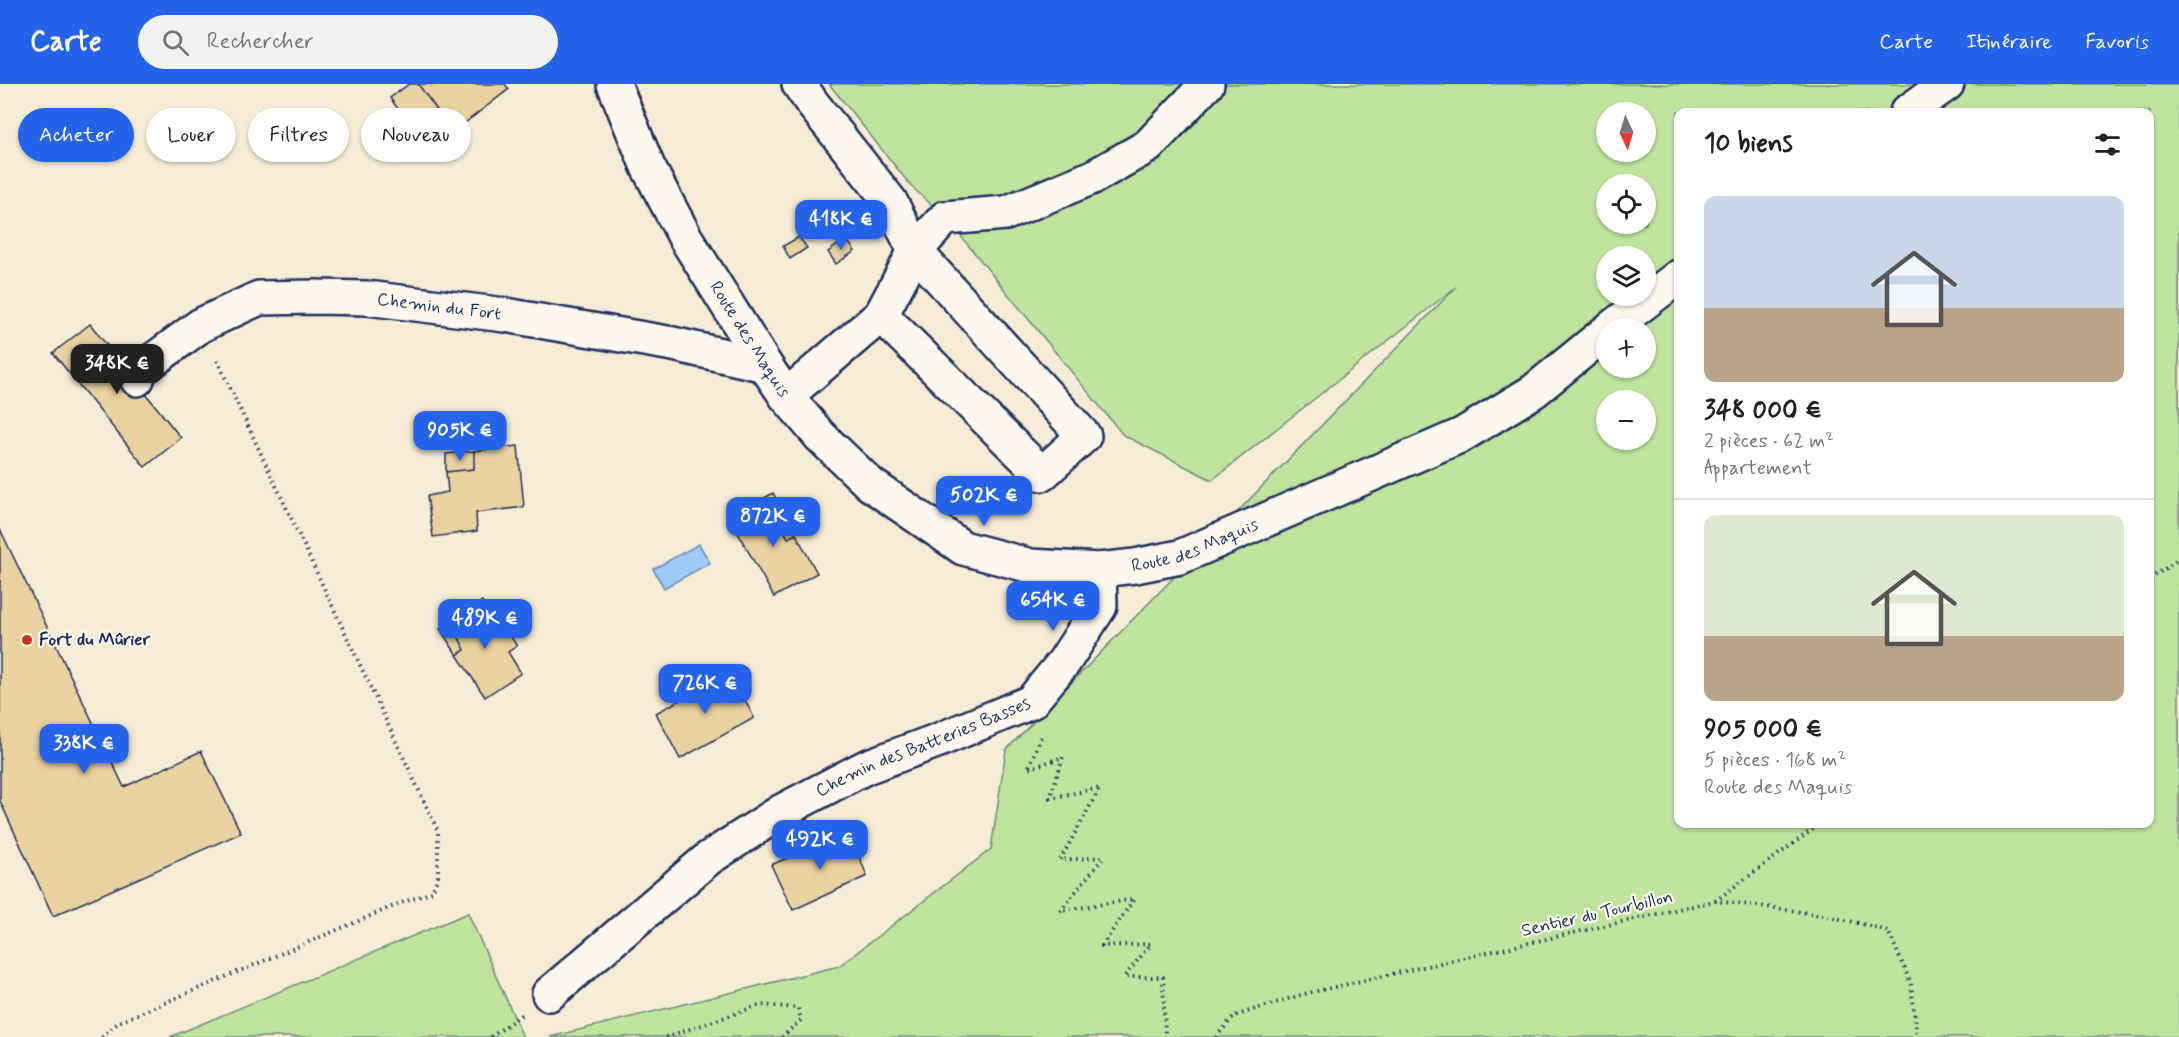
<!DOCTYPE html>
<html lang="fr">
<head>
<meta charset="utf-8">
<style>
	body { margin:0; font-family:Mynerve,sans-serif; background:#f2f2f2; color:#202124; height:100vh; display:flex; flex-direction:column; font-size:22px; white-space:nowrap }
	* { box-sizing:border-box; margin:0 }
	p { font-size:20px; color:#757577 }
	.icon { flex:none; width:33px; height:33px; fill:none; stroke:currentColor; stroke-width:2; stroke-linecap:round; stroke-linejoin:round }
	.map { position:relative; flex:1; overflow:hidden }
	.panel { position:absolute; left:1674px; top:24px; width:480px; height:720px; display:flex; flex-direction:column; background:#fff; border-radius:12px; box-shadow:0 2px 4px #0004 }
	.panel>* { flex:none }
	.top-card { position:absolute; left:18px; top:24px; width:570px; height:54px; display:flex; gap:12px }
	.needle { width:39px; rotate:176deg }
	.fabs { position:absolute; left:1596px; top:18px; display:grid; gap:12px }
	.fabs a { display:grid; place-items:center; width:60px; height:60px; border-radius:50%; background:#fff; box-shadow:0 2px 4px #0004; font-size:30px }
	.price { position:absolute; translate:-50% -51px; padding:0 14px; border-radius:12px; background:#2563eb; color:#fff; font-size:20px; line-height:39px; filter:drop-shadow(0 2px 3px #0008) }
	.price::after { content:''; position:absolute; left:50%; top:36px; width:18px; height:14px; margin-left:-9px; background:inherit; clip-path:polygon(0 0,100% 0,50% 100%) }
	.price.selected { background:#222; color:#fff }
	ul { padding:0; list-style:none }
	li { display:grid; align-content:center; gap:12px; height:318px; padding:0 30px }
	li+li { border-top:2px solid #e0e0e0 }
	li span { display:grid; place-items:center; height:186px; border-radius:12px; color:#555 }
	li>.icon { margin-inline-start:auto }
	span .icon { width:108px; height:108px; fill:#fffc; stroke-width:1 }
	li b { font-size:26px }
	h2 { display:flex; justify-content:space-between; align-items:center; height:72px; padding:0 30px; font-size:26px }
	.pill { padding:0 21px; border-radius:27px; background:#fff; box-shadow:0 2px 4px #0004; font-size:21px; line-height:54px }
	.pill.selected { background:#2563eb; color:#fff }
	header { display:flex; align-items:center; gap:36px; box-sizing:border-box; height:84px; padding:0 30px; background:#2563eb; color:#fff }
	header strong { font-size:28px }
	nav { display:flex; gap:33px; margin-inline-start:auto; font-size:21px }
	.search { width:420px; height:54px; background:#f2f2f2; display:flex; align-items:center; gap:15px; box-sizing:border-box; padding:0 21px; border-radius:33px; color:#757577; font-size:22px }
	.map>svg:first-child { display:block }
	.green { fill:#bee39d; stroke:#6c897e; stroke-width:1.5; fill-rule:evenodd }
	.water { fill:#9cc9f6; stroke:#688bb9; stroke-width:1.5 }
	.building { fill:#ead1a0; stroke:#1b2f5e; stroke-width:1.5 }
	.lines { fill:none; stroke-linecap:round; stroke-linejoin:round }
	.minor-casing { stroke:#1b2f5e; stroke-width:38 }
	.path { stroke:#1b2f5e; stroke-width:4; stroke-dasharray:1.5 4.5; stroke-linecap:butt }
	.minor { stroke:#fbf7ec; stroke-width:33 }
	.poi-dot { fill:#c8321e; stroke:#fbf7ec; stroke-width:2 }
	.labels { text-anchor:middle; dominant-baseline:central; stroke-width:4.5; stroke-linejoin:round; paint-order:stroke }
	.street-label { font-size:18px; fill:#1b2f5e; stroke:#fbf7ec }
	.poi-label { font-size:18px; font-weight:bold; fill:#1b2f5e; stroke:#fbf7ec; text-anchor:start }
</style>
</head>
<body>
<header>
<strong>Carte</strong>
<div class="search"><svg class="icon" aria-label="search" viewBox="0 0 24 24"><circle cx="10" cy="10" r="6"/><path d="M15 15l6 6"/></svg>Rechercher</div>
<nav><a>Carte</a><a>Itinéraire</a><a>Favoris</a></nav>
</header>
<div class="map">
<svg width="2179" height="953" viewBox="0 0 2179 953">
	<rect width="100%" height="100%" fill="#f6ecd5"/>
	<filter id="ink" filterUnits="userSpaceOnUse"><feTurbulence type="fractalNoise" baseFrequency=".0167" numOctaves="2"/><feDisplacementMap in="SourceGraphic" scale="12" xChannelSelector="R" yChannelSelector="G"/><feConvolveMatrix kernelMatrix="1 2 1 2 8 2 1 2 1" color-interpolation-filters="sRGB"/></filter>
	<g filter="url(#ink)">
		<path class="green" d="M829,0H2179V953H550L839,882L991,765L1006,666L1456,203L1212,396L1123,351L946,134L912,103ZM1606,28H1646V68H1606ZM1678,28H2150V740H1678ZM1606,100H1646V140H1606ZM1606,172H1646V212H1606ZM1606,244H1646V284H1606ZM1606,316H1646V356H1606Z
			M468,829L523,953H170Z"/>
		<path class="water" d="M699,460L710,479L664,504L653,485Z"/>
		<path class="building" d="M409,0H418L453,48L428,66L390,14Z
			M418,0H505L509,5L453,48Z
			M799,153L807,164L790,175L783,162Z
			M846,155L855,167L836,180L828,168Z
			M90,240L181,354L145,383L53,269Z
			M518,362L524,423L476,429L477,447L433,453L427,412L448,408L446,388L474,385V367Z
			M474,367V385L446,388V370Z
			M773,409L796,450L788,454L766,413Z
			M766,413L788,454L796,450L817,489L774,513L729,433Z
			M0,445L124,703L201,667L241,749L53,832L0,717Z
			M482,517L492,533L485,545L488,551L503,541L517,562L508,568L521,589L485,613L457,571L465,566L451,538Z
			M492,533L499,543L488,551L485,545Z
			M451,538L465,566L457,571L440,545Z
			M731,588L754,634L680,675L656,629Z
			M849,748L867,792L793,826L771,781Z"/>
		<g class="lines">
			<defs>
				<g id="minor">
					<path id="s1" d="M614,0L648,83L685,153L765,281L786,312L820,352L870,400L963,464L1031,482L1099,486L1135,482L1180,473L1462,351L1534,307L1606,248"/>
					<path d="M799,0L812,19L890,117L915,167L945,134L1006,129L1093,93L1148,62L1207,0"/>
					<path d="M1907,28L1947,0"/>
					<path d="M1611,244L1678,193"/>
					<path id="s2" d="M137,295L140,286L201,241L259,214L316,213L367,214L505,231L673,260L765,281"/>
					<path d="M786,312L881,231L915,167L1084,352L1042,390L881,231"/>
					<path id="s3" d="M549,910L709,774L782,727L866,683L939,656L1031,618L1064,578L1100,522L1099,486"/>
				</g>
			</defs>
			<use href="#minor" class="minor-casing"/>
			<path class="path" d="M2150,495L2179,475
				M1041,653L1028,685L1063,673L1050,714L1100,704L1060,776L1104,773L1060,827L1134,815L1102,862L1151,860L1124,893H1163L1165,953
				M1715,817L1820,740
				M102,953L119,938L401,819L432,808L438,793V747L216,274
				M491,953L522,930
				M666,953L761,921L798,924L801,936L782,953
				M1216,953L1234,932L1304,910L1714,817C1773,823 1831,830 1888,847L1911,899L1917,953"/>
			<use href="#minor" class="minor"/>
		</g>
	</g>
	<circle class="poi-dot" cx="27" cy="556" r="6"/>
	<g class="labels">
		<g class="street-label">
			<text stroke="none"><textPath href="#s2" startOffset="330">Chemin du Fort</textPath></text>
			<text stroke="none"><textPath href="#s1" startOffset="290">Route des Maquis</textPath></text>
			<text stroke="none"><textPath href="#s1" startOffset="830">Route des Maquis</textPath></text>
			<text stroke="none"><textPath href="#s3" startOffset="452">Chemin des Batteries Basses</textPath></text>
			<text transform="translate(1597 830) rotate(-13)">Sentier du Tourbillon</text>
		</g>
		<g class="poi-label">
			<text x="39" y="556">Fort du Mûrier</text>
		</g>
	</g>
</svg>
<div class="fabs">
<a><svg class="needle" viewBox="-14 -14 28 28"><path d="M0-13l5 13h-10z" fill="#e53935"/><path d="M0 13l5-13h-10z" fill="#757577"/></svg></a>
<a><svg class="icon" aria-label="locate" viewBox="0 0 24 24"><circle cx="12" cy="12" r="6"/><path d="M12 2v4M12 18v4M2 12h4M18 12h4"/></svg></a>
<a><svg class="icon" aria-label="layers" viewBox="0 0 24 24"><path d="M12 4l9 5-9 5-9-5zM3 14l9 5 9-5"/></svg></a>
<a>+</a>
<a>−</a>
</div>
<b class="price" style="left:841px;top:167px">418K €</b>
<b class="price selected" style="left:117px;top:311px">348K €</b>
<b class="price" style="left:460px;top:378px">905K €</b>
<b class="price" style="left:984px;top:443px">502K €</b>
<b class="price" style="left:773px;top:464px">872K €</b>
<b class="price" style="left:1053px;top:548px">654K €</b>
<b class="price" style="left:485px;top:566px">489K €</b>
<b class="price" style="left:705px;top:631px">726K €</b>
<b class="price" style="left:84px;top:691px">338K €</b>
<b class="price" style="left:820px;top:787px">492K €</b>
<div class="top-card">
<a class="pill selected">Acheter</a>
<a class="pill">Louer</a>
<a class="pill">Filtres</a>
<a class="pill">Nouveau</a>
</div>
<section class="panel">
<h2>10 biens<svg class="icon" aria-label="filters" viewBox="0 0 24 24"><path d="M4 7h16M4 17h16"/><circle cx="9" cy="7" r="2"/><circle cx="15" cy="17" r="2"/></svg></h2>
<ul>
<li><span style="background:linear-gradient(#c9d6e8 60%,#b9a48a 0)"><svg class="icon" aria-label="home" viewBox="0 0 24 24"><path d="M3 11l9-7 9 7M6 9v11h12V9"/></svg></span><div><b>348 000 €</b><p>2 pièces · 62 m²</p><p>Appartement</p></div></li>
<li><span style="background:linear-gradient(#dfe7d0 65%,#b9a48a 0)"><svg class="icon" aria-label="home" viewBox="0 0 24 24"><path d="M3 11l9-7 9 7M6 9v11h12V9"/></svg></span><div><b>905 000 €</b><p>5 pièces · 168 m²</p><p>Route des Maquis</p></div></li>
</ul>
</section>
</div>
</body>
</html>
